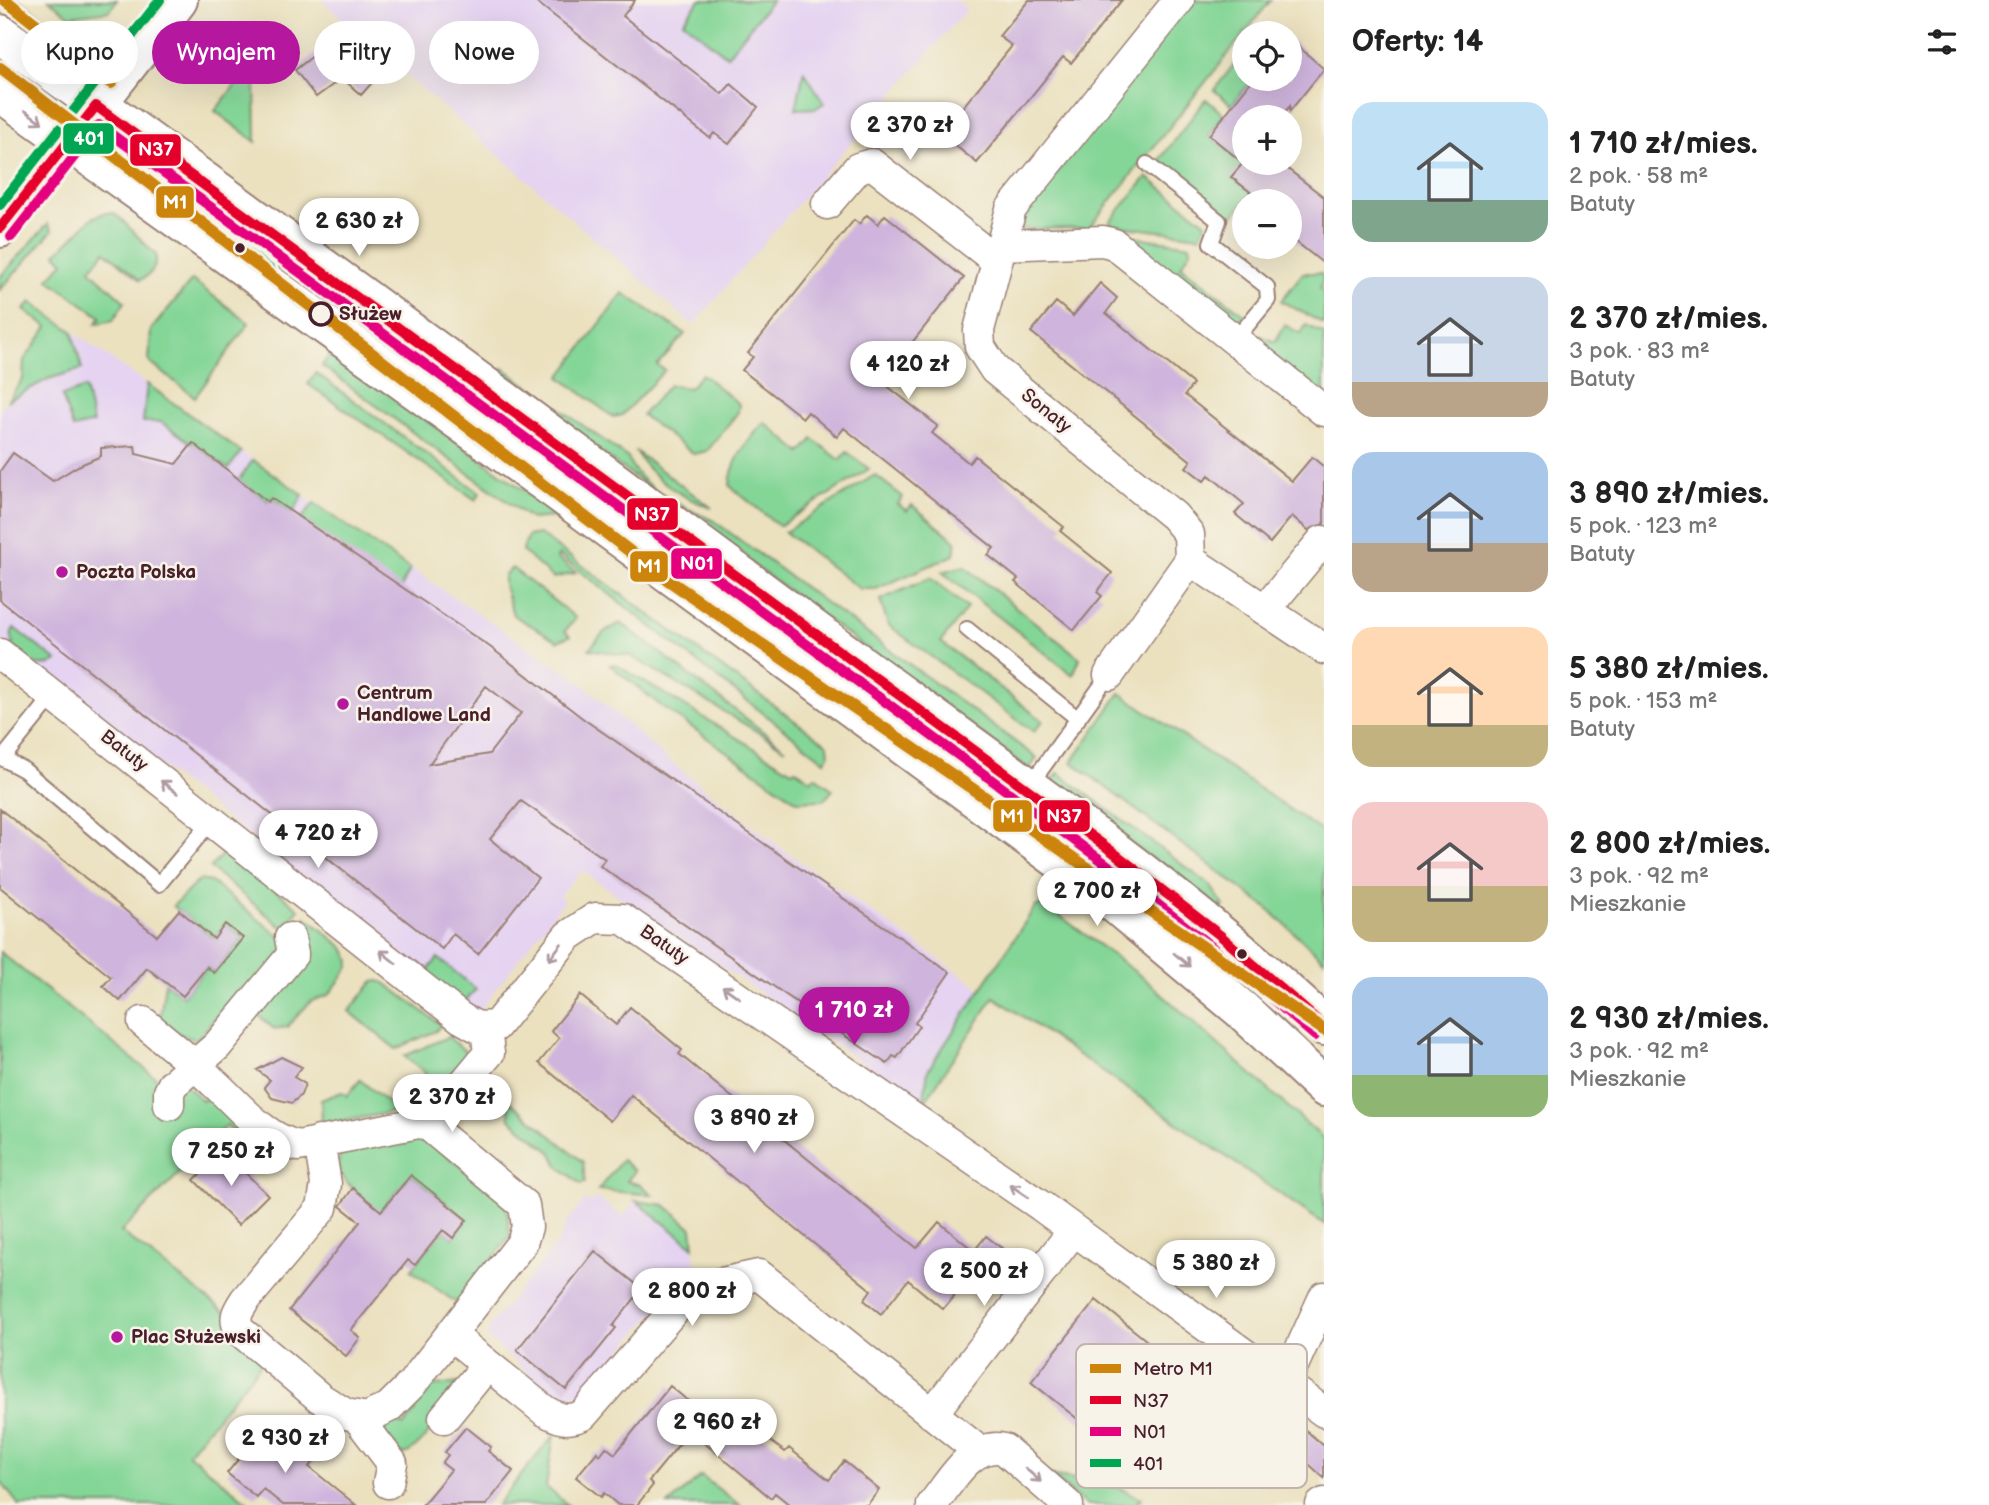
<!DOCTYPE html>
<html lang="pl">
<head>
<meta charset="utf-8">
<style>
	body { margin:0; font-family:"Balsamiq Sans",sans-serif; background:#f6f6f6; color:#222; height:100vh; display:flex; flex-direction:column; font-size:26px; white-space:nowrap }
	* { box-sizing:border-box; margin:0 }
	p { font-size:23px; color:#767676 }
	.icon { flex:none; width:38px; height:38px; fill:none; stroke:currentColor; stroke-width:2; stroke-linecap:round; stroke-linejoin:round }
	.map { position:relative; flex:1; overflow:hidden }
	.panel { display:flex; flex-direction:column; background:#fff; width:665px }
	.panel>* { flex:none }
	.top-card { position:absolute; left:21px; top:21px; width:665px; height:63px; display:flex; gap:14px }
	.controls { position:absolute; left:1232px; top:21px; display:grid; gap:14px }
	.controls a { display:grid; place-items:center; width:70px; height:70px; border-radius:50%; background:#fff; box-shadow:0 7px 28px #0002; font-size:35px }
	.price { position:absolute; translate:-50% -60px; padding:0 16px; border-radius:24px; background:#fff; color:#222; font-size:23px; line-height:46px; filter:drop-shadow(0 2px 4px #0008) }
	.price::after { content:''; position:absolute; left:50%; top:42px; width:21px; height:16px; margin-left:-10px; background:inherit; clip-path:polygon(0 0,100% 0,50% 100%) }
	.price.selected { background:#b5179e; color:#fff }
	ul { padding:0; list-style:none }
	li { display:flex; align-items:center; gap:21px; height:175px; padding:0 28px }
	li span { display:grid; place-items:center; flex:none; width:196px; height:140px; border-radius:21px; color:#555 }
	li>.icon { margin-inline-start:auto }
	span .icon { width:84px; height:84px; fill:#fffc; stroke-width:1 }
	li b { font-size:30px }
	h2 { display:flex; justify-content:space-between; align-items:center; height:84px; padding:0 28px; font-size:30px }
	.pill { padding:0 24px; border-radius:32px; background:#fff; box-shadow:0 7px 28px #0002; font-size:24px; line-height:63px }
	.pill.selected { background:#b5179e; color:#fff }
	main { display:flex; flex:1; min-height:0 }
	.map>svg:first-child { display:block }
	.built { fill:#e5d3f1 }
	.green { fill:#84d697; stroke:#677a61; stroke-width:2 }
	.building { fill:#cfb5dd; fill-rule:evenodd }
	.lines { fill:none; stroke-linecap:round; stroke-linejoin:round }
	.lane-casing { stroke:#9a8075; stroke-width:18 }
	.street-casing { stroke:#9a8075; stroke-width:33 }
	.secondary-casing { stroke:#9a8075; stroke-width:42 }
	.lane { stroke:#fff; stroke-width:14 }
	.street { stroke:#fff; stroke-width:30 }
	.secondary { stroke:#fff; stroke-width:38 }
	.bus-1-casing { stroke:#f7f3e8; stroke-width:16 }
	.bus-2-casing { stroke:#f7f3e8; stroke-width:16 }
	.bus-3-casing { stroke:#f7f3e8; stroke-width:16 }
	.bus-1 { stroke:#e4002b; stroke-width:10 }
	.bus-2 { stroke:#e5007d; stroke-width:10 }
	.bus-3 { stroke:#00a651; stroke-width:10 }
	.metro-1-casing { stroke:#f7f3e8; stroke-width:18 }
	.metro-1 { stroke:#cc840b; stroke-width:12 }
	.oneway { stroke:#ae9aa0 }
	.bus-dot { fill:#4a1f2b; stroke:#f7f3e8; stroke-width:2.5 }
	.stop-dot { fill:#f7f3e8; stroke:#4a1f2b; stroke-width:3.5 }
	.poi-dot { fill:#b5179e; stroke:#f7f3e8; stroke-width:2.5 }
	.labels { text-anchor:middle; dominant-baseline:central; stroke-width:5; stroke-linejoin:round; paint-order:stroke }
	.stop-label { font-size:19px; font-weight:bold; fill:#4a1f2b; stroke:#f7f3e8; text-anchor:start }
	.street-label { font-size:19px; fill:#4a1f2b; stroke:#f7f3e8 }
	.poi-label { font-size:19px; font-weight:bold; fill:#4a1f2b; stroke:#f7f3e8; text-anchor:start }
	.key { fill:#f7f3e8; stroke:#c3b3af; stroke-width:2 }
	.key-label { font-size:19px; fill:#4a1f2b }
	.line-badge { stroke:#f7f3e8; stroke-width:2.5 }
	.badge-label { font-size:19px; text-anchor:middle; font-weight:bold; fill:#fff }
</style>
</head>
<body>
<main>
<div class="map">
<svg width="1324" height="1505" viewBox="0 0 1324 1505">
	<rect width="100%" height="100%" fill="#f7f3e8"/>
	<filter id="ink" filterUnits="userSpaceOnUse"><feTurbulence type="fractalNoise" baseFrequency=".0143" numOctaves="2"/><feDisplacementMap in="SourceGraphic" scale="14" xChannelSelector="R" yChannelSelector="G"/><feConvolveMatrix kernelMatrix="1 2 1 2 8 2 1 2 1" color-interpolation-filters="sRGB"/></filter>
	<filter id="wash" filterUnits="userSpaceOnUse"><feTurbulence type="fractalNoise" baseFrequency=".00686" numOctaves="4" result="noise"/><feDisplacementMap in="SourceGraphic" scale="28" xChannelSelector="R" yChannelSelector="G"/><feGaussianBlur stdDeviation="1.57" result="paint"/><feColorMatrix in="noise" values="0 0 0 0 0 0 0 0 0 0 0 0 0 0 0 0 0 1.4 0 .05"/><feComposite in="paint" operator="in"/></filter>
	<g filter="url(#wash)">
		<rect width="100%" height="100%" fill="#ebe1bf"/>
		<path class="built" d="M321,0H956L967,9L693,325Z
			M72,331L314,503L580,682L674,765L785,851L981,989L928,1070L923,1104L582,871L559,896L564,901L475,1016L0,638V411L7,401L33,386L81,369Z
			M597,1197L622,1217L636,1201L694,1247L695,1266L584,1393L567,1398L549,1392L487,1337L491,1324L559,1241L567,1222L584,1201H594Z"/>
		<path class="green" d="M3,0H19L47,20V26L37,38Z
			M49,0H117L109,11L70,16Z
			M700,0H772L727,56L683,21Z
			M1200,0H1271L1089,228L1024,229L1021,218L1188,4Z
			M95,35L104,42C89,55 69,58 51,50L60,39Z
			M1244,52V79H1253L1232,105L1214,90Z
			M804,71L824,103L816,108L796,109Z
			M244,74L255,82L256,142L215,111Z
			M1206,99L1224,115L1209,135L1243,163L1232,177L1251,193L1232,217L1159,161Z
			M1147,177L1206,223L1200,236L1110,225V221Z
			M104,213H113L120,218L156,255C157,267 151,275 140,280L105,251L90,270L125,302L113,320L96,324L101,317L48,279L64,262L56,254L92,218Z
			M48,224L52,231L0,290V277Z
			M1108,233L1190,245L1191,250L1181,266L1245,315L1237,325Z
			M1303,273H1320L1324,277L1320,289L1324,292V324L1281,301Z
			M192,280L249,323L195,397L149,362L151,330Z
			M623,293L685,334L657,365L665,370L622,415L613,417L560,377Z
			M31,302L72,331L82,369L48,379L7,401L23,379L24,360L48,327L24,310Z
			M1285,325L1301,334L1306,325L1324,334V401L1253,341L1259,335L1275,342Z
			M332,351L536,499L556,517L531,519L322,366Z
			M503,368L628,458C639,489 686,508 714,521L1037,758L1029,769L553,417L500,371Z
			M316,373L480,493L476,500L308,384Z
			M702,374L739,404L738,412L707,451L694,454L642,415L669,385L689,388Z
			M147,384L241,452L228,469L161,422H143Z
			M85,388L93,423L73,428L62,396Z
			M764,422L801,453L813,439L840,460L847,452L869,469L779,526L730,486C731,460 748,442 764,422Z
			M635,451L712,508C682,498 652,479 635,451Z
			M253,460L303,495L293,513L271,498L268,502L239,480Z
			M875,475L903,497L898,504L907,511L912,505L956,541L954,555L876,589H860L785,532Z
			M314,503L410,569L401,588L301,519Z
			M539,534L828,745L829,755L825,761L559,555L557,558L576,573L553,578L522,551L528,536Z
			M964,566L1080,658L1073,675L942,572Z
			M512,568L576,618L565,631L570,636L558,641L513,615L504,585V575Z
			M930,578L967,608L941,642L1043,721L1034,732L888,625L880,600Z
			M621,623L786,749L631,656L589,649L604,632Z
			M14,628L57,661C37,676 2,651 14,628Z
			M615,664L792,771L795,769L811,780L815,776L833,790L824,800L797,801L660,705L610,665Z
			M1120,693L1324,833V960L1267,908L1072,762Z
			M1058,773L1210,885L1224,906L1220,911L1051,783Z
			M226,850L299,909L283,928L210,868Z
			M199,880L211,882L282,938L285,949L256,989L237,992L198,1038C183,1041 172,1027 160,1018L165,982L183,996L207,967L214,973L243,938L225,924L214,939L173,906Z
			M1044,904L1146,980L1324,1139V1224L994,997L923,1104L928,1070L1035,907Z
			M306,917L344,948L350,960L349,967L329,995L311,1001L287,1027L274,1029L257,1014L298,926Z
			M0,952L161,1082L170,1072L203,1101L212,1091L251,1127L240,1136L227,1125L121,1232L273,1349L188,1453L251,1505H19L0,1481Z
			M438,958L476,989L462,1005L424,975Z
			M379,981L385,983L441,1025L436,1031L396,1049L349,1011L373,982Z
			M448,1037L470,1055L430,1102L420,1107L322,1125L321,1100L342,1092L347,1096L360,1080L397,1110L426,1073L404,1056Z
			M508,1100L583,1162L585,1183L581,1184L558,1166L552,1153L510,1119Z
			M418,1133L500,1197L507,1210L510,1236L462,1300L455,1302L411,1270L443,1230L453,1238L467,1220L411,1175L380,1212C361,1192 326,1178 343,1147Z
			M622,1160L635,1171L627,1181L641,1185L653,1195L598,1190Z
			M636,1201L665,1205L692,1228L694,1247Z
			M458,1383C447,1403 425,1449 402,1455L383,1432L394,1418L403,1426L415,1412L407,1404L416,1389Z
			M554,1435L546,1487L568,1505H497Z
			M1050,1475L1115,1486L1141,1498L1135,1505H1087Z
			M701,1476L740,1505H668Z"/>
		<g id="blocks">
			<path class="building" d="M534,0H635L623,16L722,94L731,84L758,107L729,144L714,133L710,138Z
				M1029,0H1122L1071,63L1063,57L977,163L941,134L1012,46L999,36Z
				M336,38L378,76L361,95L342,78L316,97L295,70Z
				M1290,39L1324,69L1290,111V106L1280,117H1244V163H1280L1324,197V264L1290,237V201H1262L1231,177L1243,163L1209,135L1253,79H1290Z
				M867,215L878,224L885,215L964,278L881,381L938,426L932,433L969,463L975,456L1064,527L1060,531L1112,573L1097,592L1102,596L1074,630L1015,582L1018,579L988,555L994,548L844,428L837,437L808,412L803,418L742,370L753,357L748,353L837,241L854,220L859,224Z
				M1100,283L1117,298L1106,313L1193,384L1185,395L1292,481L1312,457L1324,467V524L1308,530L1292,516L1270,543L1235,514L1244,504L1209,475L1204,481L1186,467L1191,461L1031,332L1056,302L1073,316Z
				M193,443L268,502L271,498L490,647L585,720L950,972L915,1023L919,1026L897,1058L893,1056L887,1064L835,1029L600,866L605,859L521,801L490,839L538,878L478,954L453,934L442,949L0,600V471L13,453L53,481L78,466L101,456V448L135,446L136,454L176,464ZM486,686L521,713L489,754L429,764Z
				M0,809L157,936L179,910L214,939L225,924L243,938L214,973L207,967L183,996L147,968L120,1001L103,986L111,977L0,887Z
				M580,995L616,1025L630,1007L682,1050L679,1054L917,1248L939,1222L974,1251L986,1236L1004,1250L974,1286L967,1280L943,1309L908,1280L881,1314L864,1300L871,1290L631,1095L610,1121L539,1063L559,1038L551,1031Z
				M281,1057L302,1067L294,1077L305,1084L301,1095L292,1103L272,1098L264,1087L270,1080L257,1070Z
				M223,1151L268,1195L238,1225L194,1180Z
				M411,1175L467,1220L453,1238L443,1230L415,1265L408,1260L351,1330L360,1338L346,1356L289,1310L360,1222L340,1206L353,1188L381,1211Z
				M595,1251L642,1289L613,1326L616,1328L566,1390L517,1350Z
				M1096,1300L1217,1397L1152,1478L1031,1382Z
				M670,1386L704,1414L716,1400L785,1452L789,1448L829,1480L844,1461L879,1490L867,1505H790L775,1493L771,1498L690,1431L649,1481L653,1485L637,1505H618L604,1493L601,1497L576,1477L597,1452L600,1455L606,1447L615,1454Z
				M466,1427L491,1447L488,1451L513,1471L486,1505H422L451,1470L442,1463L448,1455L445,1452Z
				M1302,1427L1324,1446V1478L1287,1444Z
				M281,1431L316,1459L309,1467L356,1505H283L263,1489L256,1497L227,1473L249,1446L261,1456Z"/>
		</g>
	</g>
	<g filter="url(#ink)">
		<use href="#blocks" fill-opacity="0" stroke="#9a8075" stroke-width="2"/>
		<g class="lines">
			<defs>
				<path id="lane" d="M1147,164L1219,221L1211,243L1267,287L1268,300L1235,340
					M967,629L1078,719
					M0,757L24,770L159,884L212,820
					M3,758L53,696
					M1030,785L1109,675"/>
				<path id="street" d="M1179,0L1011,209L979,330L980,347L995,370L1174,516L1189,534L1190,560L1324,649
					M827,204L858,168L872,164L997,261
					M1001,245L1103,241L1114,244L1324,411
					M1265,610L1322,541
					M0,654L461,1018L477,1027L496,1026L568,936L595,918L623,919L1041,1206L1324,1412
					M1109,675L1190,560
					M143,1022C167,1042 191,1061 213,1082C240,1106 262,1137 298,1146L424,1122L440,1112L489,1053L486,1029
					M169,1105V1092L173,1084L217,1046L293,954L290,938
					M319,1141L326,1184L322,1208L245,1300C237,1312 233,1318 240,1331L320,1398L346,1414L367,1418L389,1407L411,1385L522,1243L527,1227L524,1205L424,1122
					M451,1335L545,1411C560,1419 567,1422 583,1415L685,1298L703,1287L759,1275L979,1451
					M1286,1381L1324,1297
					M932,1414L1074,1230
					M357,1417L392,1463L388,1483
					M444,1418L487,1365
					M932,1505C950,1483 971,1441 1004,1449L1068,1505
					M1321,1505L1324,1503"/>
				<path id="secondary" d="M0,34C286,239 570,448 852,658C1012,777 1179,889 1324,1026
					M0,92L557,491L1084,878L1242,1010L1324,1087
					M0,228L178,0"/>
			</defs>
			<use href="#lane" class="lane-casing"/>
			<use href="#street" class="street-casing"/>
			<use href="#secondary" class="secondary-casing"/>
			<use href="#lane" class="lane"/>
			<use href="#street" class="street"/>
			<use href="#secondary" class="secondary"/>
			<defs>
				<path id="bus-1" d="M0,228L96,106L1113,852L1221,936L1324,1026"/>
				<path id="bus-2" d="M11,237L99,125L1105,863L1212,947L1315,1036"/>
				<path id="bus-3" d="M77,130L271,270
					M0,205L160,0"/>
			</defs>
			<use href="#bus-1" class="bus-1-casing"/>
			<use href="#bus-2" class="bus-2-casing"/>
			<use href="#bus-3" class="bus-3-casing"/>
			<use href="#bus-1" class="bus-1"/>
			<use href="#bus-2" class="bus-2"/>
			<use href="#bus-3" class="bus-3"/>
			<defs>
				<path id="metro-1" d="M5,0L111,83
					M0,68L658,573L1324,1030"/>
			</defs>
			<use href="#metro-1" class="metro-1-casing"/>
			<use href="#metro-1" class="metro-1"/>
		</g>
		<defs><path id="oneway-shaft" d="M-6 0H5M1.5-3L5.5 0L1.5 3" fill="none" stroke-width="1.6" stroke-linecap="round" stroke-linejoin="round" transform="scale(1.75)"/></defs>
		<g class="oneway">
			<use href="#oneway-shaft" transform="translate(34 117) rotate(36)"/>
			<use href="#oneway-shaft" transform="translate(169 787) rotate(-142)"/>
			<use href="#oneway-shaft" transform="translate(555 952) rotate(128)"/>
			<use href="#oneway-shaft" transform="translate(388 957) rotate(-141)"/>
			<use href="#oneway-shaft" transform="translate(1182 960) rotate(40)"/>
			<use href="#oneway-shaft" transform="translate(731 992) rotate(-145)"/>
			<use href="#oneway-shaft" transform="translate(1019 1191) rotate(-146)"/>
			<use href="#oneway-shaft" transform="translate(1033 1475) rotate(41)"/>
		</g>
	</g>
	<g class="bus-dot">
		<circle cx="240" cy="248" r="6"/>
		<circle cx="1242" cy="954" r="6"/>
	</g>
	<circle class="stop-dot" cx="321" cy="314" r="11"/>
	<g class="poi-dot">
		<circle cx="62" cy="572" r="7"/>
		<circle cx="343" cy="704" r="7"/>
		<circle cx="117" cy="1337" r="7"/>
	</g>
	<g class="labels">
		<g class="stop-label">
			<text x="339" y="314">Służew</text>
		</g>
		<g class="street-label">
			<text transform="translate(1046 411) rotate(39)">Sonaty</text>
			<text transform="translate(124 751) rotate(38)">Batuty</text>
			<text transform="translate(664 945) rotate(35)">Batuty</text>
		</g>
		<g class="poi-label">
			<text x="76" y="572">Poczta Polska</text>
			<text x="357" y="693">Centrum<tspan x="357" dy="22">Handlowe Land</tspan></text>
			<text x="131" y="1337">Plac Służewski</text>
		</g>
	</g>
	<rect x="1076" y="1344" width="231" height="144" rx="10" class="key"/>
	<rect x="1090" y="1364" width="31" height="9" fill="#cc840b"/>
	<rect x="1090" y="1396" width="31" height="8" fill="#e4002b"/>
	<rect x="1090" y="1427" width="31" height="9" fill="#e5007d"/>
	<rect x="1090" y="1459" width="31" height="8" fill="#00a651"/>
	<g class="key-label">
		<text x="1133" y="1375">Metro M1</text>
		<text x="1133" y="1407">N37</text>
		<text x="1133" y="1438">N01</text>
		<text x="1133" y="1470">401</text>
	</g>
	<g class="line-badge">
		<rect x="62" y="122" width="53" height="33" rx="7" fill="#00a651"/>
		<rect x="129" y="133" width="53" height="34" rx="7" fill="#e4002b"/>
		<rect x="155" y="185" width="40" height="34" rx="7" fill="#cc840b"/>
		<rect x="626" y="497" width="53" height="34" rx="7" fill="#e4002b"/>
		<rect x="670" y="547" width="53" height="33" rx="7" fill="#e5007d"/>
		<rect x="629" y="550" width="40" height="33" rx="7" fill="#cc840b"/>
		<rect x="1038" y="799" width="53" height="34" rx="7" fill="#e4002b"/>
		<rect x="992" y="799" width="41" height="34" rx="7" fill="#cc840b"/>
	</g>
	<g class="badge-label">
		<text x="89" y="145">401</text>
		<text x="156" y="156">N37</text>
		<text x="175" y="209">M1</text>
		<text x="652" y="521">N37</text>
		<text x="697" y="570">N01</text>
		<text x="649" y="573">M1</text>
		<text x="1064" y="823">N37</text>
		<text x="1012" y="823">M1</text>
	</g>
</svg>
<div class="controls">
<a><svg class="icon" aria-label="locate" viewBox="0 0 24 24"><circle cx="12" cy="12" r="6"/><path d="M12 2v4M12 18v4M2 12h4M18 12h4"/></svg></a>
<a>+</a>
<a>−</a>
</div>
<b class="price" style="left:910px;top:162px">2 370 zł</b>
<b class="price" style="left:359px;top:258px">2 630 zł</b>
<b class="price" style="left:908px;top:401px">4 120 zł</b>
<b class="price" style="left:318px;top:870px">4 720 zł</b>
<b class="price" style="left:1097px;top:928px">2 700 zł</b>
<b class="price selected" style="left:854px;top:1047px">1 710 zł</b>
<b class="price" style="left:452px;top:1134px">2 370 zł</b>
<b class="price" style="left:754px;top:1155px">3 890 zł</b>
<b class="price" style="left:231px;top:1188px">7 250 zł</b>
<b class="price" style="left:1216px;top:1300px">5 380 zł</b>
<b class="price" style="left:984px;top:1308px">2 500 zł</b>
<b class="price" style="left:692px;top:1328px">2 800 zł</b>
<b class="price" style="left:717px;top:1459px">2 960 zł</b>
<b class="price" style="left:285px;top:1475px">2 930 zł</b>
<div class="top-card">
<a class="pill">Kupno</a>
<a class="pill selected">Wynajem</a>
<a class="pill">Filtry</a>
<a class="pill">Nowe</a>
</div>
</div>
<section class="panel">
<h2>Oferty: 14<svg class="icon" aria-label="filters" viewBox="0 0 24 24"><path d="M4 7h16M4 17h16"/><circle cx="9" cy="7" r="2"/><circle cx="15" cy="17" r="2"/></svg></h2>
<ul>
<li><span style="background:linear-gradient(#bfe0f5 70%,#7fa58c 0)"><svg class="icon" aria-label="home" viewBox="0 0 24 24"><path d="M3 11l9-7 9 7M6 9v11h12V9"/></svg></span><div><b>1 710 zł/mies.</b><p>2 pok. · 58 m²</p><p>Batuty</p></div></li>
<li><span style="background:linear-gradient(#c9d6e8 75%,#b9a48a 0)"><svg class="icon" aria-label="home" viewBox="0 0 24 24"><path d="M3 11l9-7 9 7M6 9v11h12V9"/></svg></span><div><b>2 370 zł/mies.</b><p>3 pok. · 83 m²</p><p>Batuty</p></div></li>
<li><span style="background:linear-gradient(#a9c7e8 65%,#b9a48a 0)"><svg class="icon" aria-label="home" viewBox="0 0 24 24"><path d="M3 11l9-7 9 7M6 9v11h12V9"/></svg></span><div><b>3 890 zł/mies.</b><p>5 pok. · 123 m²</p><p>Batuty</p></div></li>
<li><span style="background:linear-gradient(#ffd9b3 70%,#c2b280 0)"><svg class="icon" aria-label="home" viewBox="0 0 24 24"><path d="M3 11l9-7 9 7M6 9v11h12V9"/></svg></span><div><b>5 380 zł/mies.</b><p>5 pok. · 153 m²</p><p>Batuty</p></div></li>
<li><span style="background:linear-gradient(#f6c9c9 60%,#c2b280 0)"><svg class="icon" aria-label="home" viewBox="0 0 24 24"><path d="M3 11l9-7 9 7M6 9v11h12V9"/></svg></span><div><b>2 800 zł/mies.</b><p>3 pok. · 92 m²</p><p>Mieszkanie</p></div></li>
<li><span style="background:linear-gradient(#a9c7e8 70%,#8fb573 0)"><svg class="icon" aria-label="home" viewBox="0 0 24 24"><path d="M3 11l9-7 9 7M6 9v11h12V9"/></svg></span><div><b>2 930 zł/mies.</b><p>3 pok. · 92 m²</p><p>Mieszkanie</p></div></li>
</ul>
</section>
</main>
</body>
</html>
